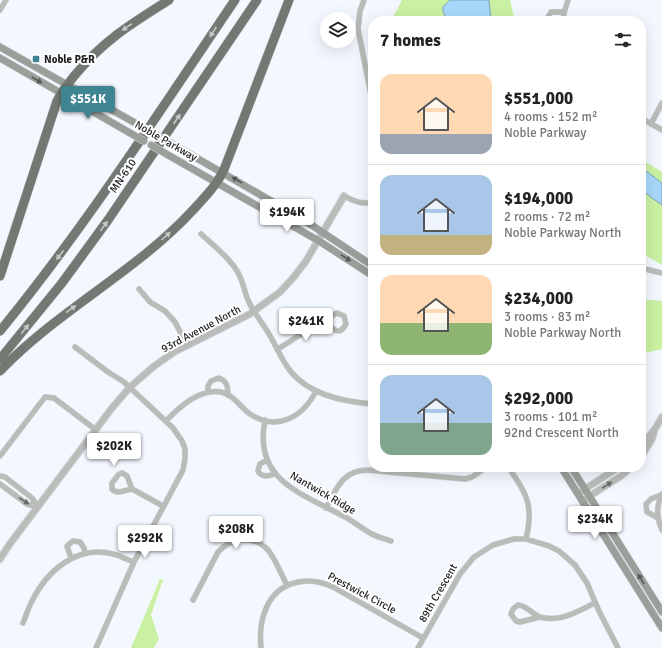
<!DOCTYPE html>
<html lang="en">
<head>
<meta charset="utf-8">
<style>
	body { margin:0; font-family:Signika,sans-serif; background:#f6f6f6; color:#222; height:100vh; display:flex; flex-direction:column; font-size:15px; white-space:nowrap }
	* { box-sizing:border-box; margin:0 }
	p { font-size:13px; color:#767676 }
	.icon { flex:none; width:22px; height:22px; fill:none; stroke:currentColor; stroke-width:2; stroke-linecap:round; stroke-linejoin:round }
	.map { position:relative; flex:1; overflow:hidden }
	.details { position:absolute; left:368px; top:16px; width:278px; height:456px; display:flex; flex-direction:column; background:#fff; border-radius:16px; box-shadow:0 4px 16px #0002 }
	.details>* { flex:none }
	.tools { position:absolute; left:320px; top:12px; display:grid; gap:8px }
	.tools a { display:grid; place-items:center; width:36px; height:36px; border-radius:50%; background:#fff; box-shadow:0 4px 16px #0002; font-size:20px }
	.price { position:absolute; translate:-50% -34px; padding:0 9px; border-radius:4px; background:#fff; color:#222; font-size:13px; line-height:26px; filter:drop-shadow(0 1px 2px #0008) }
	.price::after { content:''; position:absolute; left:50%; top:24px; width:12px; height:9px; margin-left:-6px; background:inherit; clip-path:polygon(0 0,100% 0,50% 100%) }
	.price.on { background:#3f8491; color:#fff }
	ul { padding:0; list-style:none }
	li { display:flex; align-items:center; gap:12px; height:100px; padding:0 12px }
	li+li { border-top:1px solid #e0e0e0 }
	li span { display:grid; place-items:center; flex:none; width:112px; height:80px; border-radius:12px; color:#555 }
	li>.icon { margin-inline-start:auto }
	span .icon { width:48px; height:48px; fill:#fffc; stroke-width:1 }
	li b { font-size:17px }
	h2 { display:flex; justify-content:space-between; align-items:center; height:48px; padding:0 12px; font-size:17px }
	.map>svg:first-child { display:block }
	.green { fill:#caf1a3 }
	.water { fill:#a7d8fc; stroke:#7ea0ba }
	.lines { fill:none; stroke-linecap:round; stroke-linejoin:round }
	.minor-casing { stroke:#d1d4db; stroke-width:6 }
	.tertiary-casing { stroke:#d1d4db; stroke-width:8 }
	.secondary-casing { stroke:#d1d4db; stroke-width:8 }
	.motorway-casing { stroke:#d1d4db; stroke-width:10 }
	.minor { stroke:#b9bcb8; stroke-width:5 }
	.tertiary { stroke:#b9bcb8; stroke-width:6 }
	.secondary { stroke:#9b9f9a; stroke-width:7 }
	.motorway { stroke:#747872; stroke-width:9 }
	.secondary-bridge-casing { stroke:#d1d4db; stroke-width:8; stroke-linecap:butt }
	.secondary-bridge { stroke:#9b9f9a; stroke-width:7 }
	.oneway { fill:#c7c9c7 }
	.oneway2 { fill:#565857 }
	.oneway3 { fill:#6b6d6c }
	.poi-dot { fill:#3f8491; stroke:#fff; stroke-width:1.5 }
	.labels { text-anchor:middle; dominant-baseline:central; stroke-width:4; stroke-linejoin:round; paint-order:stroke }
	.poi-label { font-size:11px; font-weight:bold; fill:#1d1e21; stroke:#fff; text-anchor:start }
	.street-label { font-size:11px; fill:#1d1e21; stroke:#fff }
</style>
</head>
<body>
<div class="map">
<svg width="662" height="648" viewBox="0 0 662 648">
	<rect width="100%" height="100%" fill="#f3f7fe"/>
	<path class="green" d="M402,0H510L515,21H391Z
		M641,159L662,172V265L641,253Z
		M641,299L662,301V349L641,354Z
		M160,579L163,580L151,615L159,639L154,648H131Z"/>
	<path class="water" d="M450,0H489L491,21H451C446,17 442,14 443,7Z
		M641,167L662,183V205L652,198L641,189Z"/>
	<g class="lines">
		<defs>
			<path id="minor" d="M364,0L360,11L358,29L373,105
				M0,10L6,0
				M548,21V17L551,12H564
				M563,21L564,13L568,0
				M641,118L662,130
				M651,124L662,103
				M344,196C354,201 362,205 373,202
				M201,234C213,245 229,257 237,271C243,280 244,291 248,300C253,312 262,322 269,334C277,347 282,362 292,373C311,395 345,402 373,404
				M641,268L662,273
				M139,289L150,302L165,311L175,322L187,345
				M337,313L344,316L346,324C339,338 331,328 325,319Z
				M75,347L108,372L124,382L173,428L182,441L185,449V458L183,470L134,562L96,648
				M278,349L325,319
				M208,392V386L211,381L219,378C227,381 228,387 228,395
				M265,420C253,480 301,493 343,516C354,521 363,530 374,535C380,538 386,539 391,541
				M166,421C180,406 200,388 221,392C234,395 240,407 250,414C277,432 303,417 316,391
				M0,456L45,397L54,398L96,430
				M267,460L260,464L258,471C262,478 268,476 275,474
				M508,467C527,493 534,506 526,539
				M122,473L127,476L132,489C125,490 117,495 112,489V483L119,474Z
				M0,476L5,477L32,498L38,507
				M0,484L27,504L38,507
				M132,489L163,506
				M662,494C656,506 657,519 662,530
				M326,508C337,488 342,471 367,470L465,479L472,477L487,467
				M658,518L647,512L646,504L651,499L661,495
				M71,558L67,546L73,541L80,542L84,548L85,553
				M193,600L218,552C231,538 253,534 268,550C276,560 281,574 287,585
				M518,605C526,605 532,614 540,617L520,622L516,621L511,614L513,609Z
				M540,617C560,623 578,611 595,603
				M23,623C26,616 28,609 31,603C47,570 78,543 117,555C122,557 128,560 134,562
				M261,648C260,637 260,625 264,614C274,582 305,574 333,587L423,638
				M418,648L460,574L474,557L493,545L514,539H526L549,546L559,551L575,565L587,583L599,611L618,648"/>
			<path id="tertiary" d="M641,446L655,429L662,417
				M641,457L652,439L654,432
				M582,491L619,467
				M582,501L621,476L631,467
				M0,559L9,545L112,408L130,387L153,367L174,352L250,314L280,292L293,278L306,261L344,196"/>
			<path id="secondary" d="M0,47L137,124
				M0,58L130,133
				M174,145L304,220L373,266
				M168,155L319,241L373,276
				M561,467L662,628
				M571,467L662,612"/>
			<path id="motorway" d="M0,276L57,101C62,91 68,84 75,75C104,40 131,24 169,0
				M0,331C86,226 159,112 235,0
				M0,359L62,283L108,220L257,0
				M0,371C58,310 136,272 193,210C205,197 218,184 225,167L289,0"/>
		</defs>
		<use href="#minor" class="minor-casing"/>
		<use href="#tertiary" class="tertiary-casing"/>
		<use href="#secondary" class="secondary-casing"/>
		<use href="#motorway" class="motorway-casing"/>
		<use href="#minor" class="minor"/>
		<use href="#tertiary" class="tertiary"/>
		<use href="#secondary" class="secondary"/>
		<use href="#motorway" class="motorway"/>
		<defs>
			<path id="secondary-bridge" d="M137,124L174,145
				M130,133L144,141
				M151,145L168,155"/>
		</defs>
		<use href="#secondary-bridge" class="secondary-bridge-casing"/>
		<use href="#secondary-bridge" class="secondary-bridge"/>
	</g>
	<defs><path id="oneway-solid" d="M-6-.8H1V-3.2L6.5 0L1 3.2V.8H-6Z"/></defs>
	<g class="oneway">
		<use href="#oneway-solid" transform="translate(127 27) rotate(146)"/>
		<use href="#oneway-solid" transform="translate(213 32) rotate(124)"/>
		<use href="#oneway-solid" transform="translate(177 119) rotate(-56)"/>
		<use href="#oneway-solid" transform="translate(104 226) rotate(-54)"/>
		<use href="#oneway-solid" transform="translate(166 236) rotate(-42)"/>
		<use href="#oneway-solid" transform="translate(60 255) rotate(127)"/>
		<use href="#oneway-solid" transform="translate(71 309) rotate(-36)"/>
		<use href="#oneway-solid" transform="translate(25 329) rotate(-51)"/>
	</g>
	<g class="oneway2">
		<use href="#oneway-solid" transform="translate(37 80) rotate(30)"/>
		<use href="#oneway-solid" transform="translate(237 180) rotate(-150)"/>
		<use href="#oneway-solid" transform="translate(346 258) rotate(33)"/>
		<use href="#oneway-solid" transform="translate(641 579) rotate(-122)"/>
	</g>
	<g class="oneway3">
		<use href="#oneway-solid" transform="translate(607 485) rotate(-33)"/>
		<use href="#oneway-solid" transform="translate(24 501) rotate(33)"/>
	</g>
	<rect class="poi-dot" x="32" y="55" width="8" height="8" rx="2"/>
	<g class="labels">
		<g class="poi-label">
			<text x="44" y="59">Noble P&amp;R</text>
		</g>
		<g class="street-label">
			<text transform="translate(166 141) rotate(30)">Noble Parkway</text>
			<text transform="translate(123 176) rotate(-56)">MN-610</text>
			<text transform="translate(201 329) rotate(-28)">93rd Avenue North</text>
			<text transform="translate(323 493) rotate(30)">Nantwick Ridge</text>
			<text transform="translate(362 593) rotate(28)">Prestwick Circle</text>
			<text transform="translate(438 593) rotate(-60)">89th Crescent</text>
		</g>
	</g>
</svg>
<div class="tools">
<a><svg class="icon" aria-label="layers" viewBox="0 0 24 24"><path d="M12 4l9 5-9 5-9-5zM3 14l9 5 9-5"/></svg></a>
</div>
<b class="price on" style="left:88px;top:120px">$551K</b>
<b class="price" style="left:287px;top:233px">$194K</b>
<b class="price" style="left:306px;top:342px">$241K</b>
<b class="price" style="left:114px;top:467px">$202K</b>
<b class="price" style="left:595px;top:540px">$234K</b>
<b class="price" style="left:236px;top:550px">$208K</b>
<b class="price" style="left:145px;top:559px">$292K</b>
<section class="details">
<h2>7 homes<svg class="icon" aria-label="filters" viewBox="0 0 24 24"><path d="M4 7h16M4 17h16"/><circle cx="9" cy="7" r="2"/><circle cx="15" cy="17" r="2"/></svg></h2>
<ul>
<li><span style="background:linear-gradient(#ffd9b3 75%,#9aa5b1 0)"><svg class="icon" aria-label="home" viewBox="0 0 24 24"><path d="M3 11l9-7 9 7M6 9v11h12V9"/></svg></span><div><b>$551,000</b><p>4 rooms · 152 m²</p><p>Noble Parkway</p></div></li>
<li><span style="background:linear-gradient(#a9c7e8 75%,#c2b280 0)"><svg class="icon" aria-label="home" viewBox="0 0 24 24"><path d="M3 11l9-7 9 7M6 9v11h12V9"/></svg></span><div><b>$194,000</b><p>2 rooms · 72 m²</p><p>Noble Parkway North</p></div></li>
<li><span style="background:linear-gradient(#ffd9b3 60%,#8fb573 0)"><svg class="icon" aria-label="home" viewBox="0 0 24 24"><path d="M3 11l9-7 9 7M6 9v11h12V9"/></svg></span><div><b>$234,000</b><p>3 rooms · 83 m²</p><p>Noble Parkway North</p></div></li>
<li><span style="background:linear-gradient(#a9c7e8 60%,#7fa58c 0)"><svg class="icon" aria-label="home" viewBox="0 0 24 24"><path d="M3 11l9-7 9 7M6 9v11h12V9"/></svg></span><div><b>$292,000</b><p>3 rooms · 101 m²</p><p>92nd Crescent North</p></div></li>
</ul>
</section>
</div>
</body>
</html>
